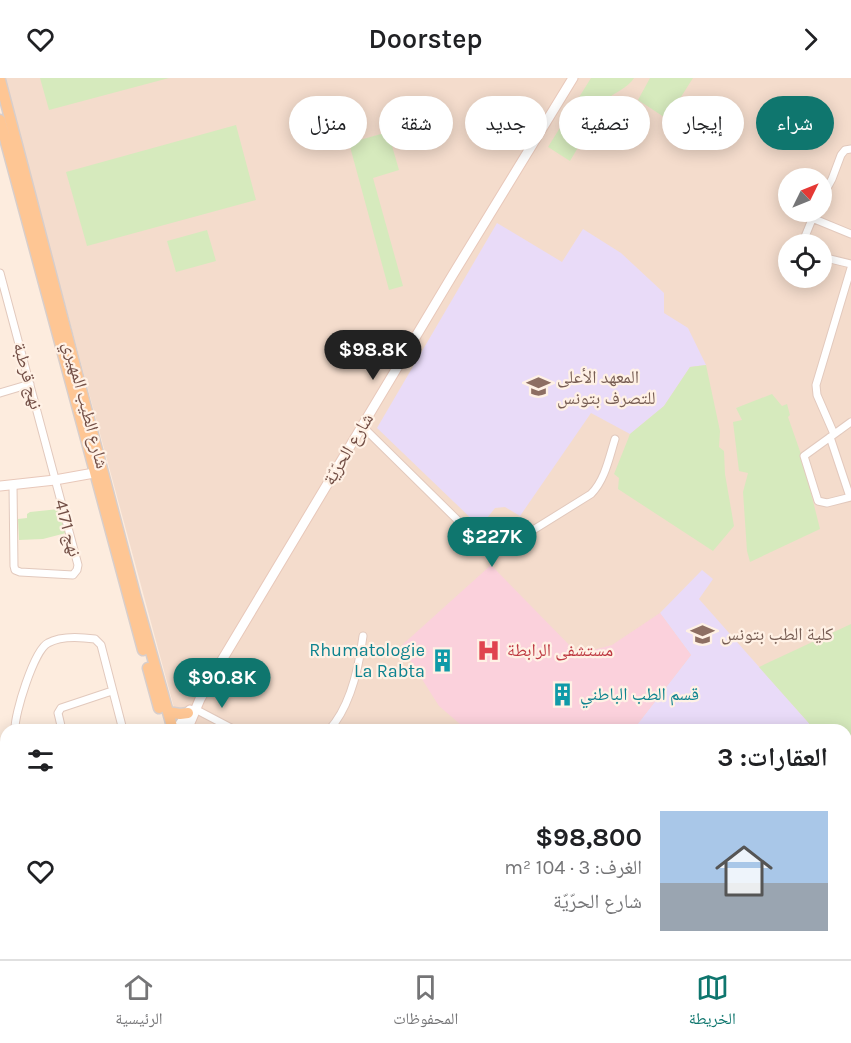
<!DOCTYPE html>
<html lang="ar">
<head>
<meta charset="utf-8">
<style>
	body { margin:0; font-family:Karla,"Noto Naskh Arabic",sans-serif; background:#f6f6f6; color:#202124; direction:rtl; height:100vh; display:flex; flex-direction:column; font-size:22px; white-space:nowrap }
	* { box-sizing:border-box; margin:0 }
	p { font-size:20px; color:#757577 }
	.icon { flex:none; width:33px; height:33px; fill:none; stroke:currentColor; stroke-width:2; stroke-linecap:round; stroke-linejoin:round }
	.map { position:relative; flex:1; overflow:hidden; direction:ltr }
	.details { position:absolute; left:0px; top:646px; width:852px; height:236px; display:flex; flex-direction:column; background:#fff; border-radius:18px 18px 0 0; box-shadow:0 3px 15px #0003; direction:rtl }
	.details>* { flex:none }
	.hud { position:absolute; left:18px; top:18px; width:816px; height:54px; direction:rtl; display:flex; gap:12px }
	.needle { width:39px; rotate:47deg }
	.tools { position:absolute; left:778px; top:90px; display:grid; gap:12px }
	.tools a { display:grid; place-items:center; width:54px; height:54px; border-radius:50%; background:#fff; box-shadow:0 3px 15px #0003; font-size:30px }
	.price { position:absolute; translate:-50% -51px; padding:0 14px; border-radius:21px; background:#0f766e; color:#fff; font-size:20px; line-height:39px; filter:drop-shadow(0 2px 3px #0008) }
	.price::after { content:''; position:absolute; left:50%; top:36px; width:18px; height:14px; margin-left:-9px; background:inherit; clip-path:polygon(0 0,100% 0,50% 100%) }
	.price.selected { background:#222; color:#fff }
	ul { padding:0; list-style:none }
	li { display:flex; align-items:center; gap:18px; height:150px; padding:0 24px }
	li span { display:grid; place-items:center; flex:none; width:168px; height:120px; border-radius:0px; color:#555 }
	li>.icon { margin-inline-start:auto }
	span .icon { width:72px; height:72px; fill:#fffc; stroke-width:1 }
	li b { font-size:26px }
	h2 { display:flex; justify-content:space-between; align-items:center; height:72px; padding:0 24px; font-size:26px }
	.pill { padding:0 21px; border-radius:27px; background:#fff; box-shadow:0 3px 15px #0003; font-size:21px; line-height:54px }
	.pill.selected { background:#0f766e; color:#fff }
	header { display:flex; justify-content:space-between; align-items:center; height:78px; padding:0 24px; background:#fff; font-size:27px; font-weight:600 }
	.tabs { display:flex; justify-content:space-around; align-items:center; height:84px; border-top:2px solid #e0e0e0; background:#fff; font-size:16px; color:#757577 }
	.tabs a { display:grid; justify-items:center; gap:3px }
	.tabs .selected { color:#0f766e }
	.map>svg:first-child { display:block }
	.residential { fill:#f4dccc; fill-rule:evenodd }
	.education { fill:#e9dbf8 }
	.medical { fill:#fbd1dc }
	.green { fill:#d6eabd }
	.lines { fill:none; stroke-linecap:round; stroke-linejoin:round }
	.street-casing { stroke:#e2c9bd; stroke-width:9 }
	.secondary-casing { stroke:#e8c8ba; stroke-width:11 }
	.primary-casing { stroke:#d8cecb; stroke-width:13 }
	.street { stroke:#fff; stroke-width:7 }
	.secondary { stroke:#fff; stroke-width:9 }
	.primary { stroke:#fec694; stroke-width:10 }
	.labels { text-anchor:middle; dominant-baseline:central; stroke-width:4.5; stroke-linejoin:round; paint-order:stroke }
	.street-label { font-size:18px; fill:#734f46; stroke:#fff1e5 }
	.education-label { font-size:18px; fill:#785e54; stroke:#fff1e5; text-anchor:start }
	.culture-label { font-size:18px; fill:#0d838f; stroke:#fff1e5; text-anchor:end }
	.health-label { font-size:18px; fill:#be3a42; stroke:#fff1e5; text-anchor:start }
</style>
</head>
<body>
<header><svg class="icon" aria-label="forward" viewBox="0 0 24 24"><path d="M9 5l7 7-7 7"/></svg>Doorstep<svg class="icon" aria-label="heart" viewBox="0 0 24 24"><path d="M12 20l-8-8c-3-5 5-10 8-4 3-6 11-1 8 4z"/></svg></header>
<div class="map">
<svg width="851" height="881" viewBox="0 0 851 881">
	<rect width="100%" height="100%" fill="#fdecde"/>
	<path class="residential" d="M4,0H851V881H246L244,876H846V652H180ZM789,100H822V134H789ZM789,166H822V200H789Z"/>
	<path class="education" d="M497,145L562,184L583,151L621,175L664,215V235L688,250L706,287L690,289L664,328L630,356L591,335L520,438L505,429L495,430L480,449L377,350Z
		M702,492L713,501L699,521L815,652H633L691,577L660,535Z
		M846,688L851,693V881H678L677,876H846Z"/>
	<path class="medical" d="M491,487L578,576L612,567L660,535L691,577L633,652H467L439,628L401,568Z
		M291,876H657L656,881H286Z"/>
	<path class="green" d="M40,0H169L49,32Z
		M591,0H634C628,10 615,14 606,22L570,83L548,69Z
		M650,0H693L667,41L638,22Z
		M236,47L256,122L87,168L66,94Z
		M388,54L399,92L373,100L403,208L389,212L349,65Z
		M207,152L216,183L176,194L167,163Z
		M706,287L720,353L719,369L724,373L725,396L734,448L713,473L618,411L619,400L614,396L630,356L664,328L690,289Z
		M772,316L782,328L787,326L790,337L788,339L802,379L820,451L750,484L747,473L743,414L748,395L739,393L733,344L742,342L736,330Z
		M59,431L66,455L43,461L19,462L18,441L27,440V436L30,434Z
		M851,546V693L846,688V652H815L759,589Z
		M54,876H161L160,881H53Z
		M291,876H388L385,881H286Z"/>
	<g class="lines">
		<defs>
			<path id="street" d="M822,119L832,101L841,77L845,72L851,71
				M812,140L851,156
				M802,166L815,134
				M822,179L851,186
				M0,195L78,487L77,492L73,497L20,494L15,492L14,488L13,407
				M0,315L30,306
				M851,344L804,378L818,423L827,425L851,419
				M362,348L493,477L591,416C605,402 609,380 615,361
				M834,356L817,317L816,307L851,190
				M830,359L850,419
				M197,632L235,652
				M15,652C14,637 34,572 48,565C60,558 81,559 95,561L101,567L123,652
				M62,652L58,635L61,630L112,613
				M329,652C351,628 359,589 363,558
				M0,701L6,699
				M0,760L6,762
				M0,809H6
				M9,881L10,876"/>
			<path id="secondary" d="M0,408L55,402L94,395
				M176,652L190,632
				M187,652L200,621L222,582L452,198L573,0"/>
			<path id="primary" d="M0,2L135,517L173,652
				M0,42L143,572
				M148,590L159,630
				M168,634L180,636L188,635
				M228,876L229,881
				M236,876L237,881"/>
		</defs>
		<use href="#street" class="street-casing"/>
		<use href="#secondary" class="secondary-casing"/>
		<use href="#primary" class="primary-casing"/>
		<use href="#street" class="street"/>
		<use href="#secondary" class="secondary"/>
		<use href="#primary" class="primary"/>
	</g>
	<defs>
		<symbol id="university-bare" viewBox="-9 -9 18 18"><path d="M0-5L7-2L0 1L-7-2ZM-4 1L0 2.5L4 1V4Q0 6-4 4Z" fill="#8d6e63" stroke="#fff1e5" stroke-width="2.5" paint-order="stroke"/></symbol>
		<symbol id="hospital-bare" viewBox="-9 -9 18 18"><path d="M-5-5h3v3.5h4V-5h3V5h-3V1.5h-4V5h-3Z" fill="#e0444e" stroke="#fff1e5" stroke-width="2.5" paint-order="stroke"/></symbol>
		<symbol id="building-bare" viewBox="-9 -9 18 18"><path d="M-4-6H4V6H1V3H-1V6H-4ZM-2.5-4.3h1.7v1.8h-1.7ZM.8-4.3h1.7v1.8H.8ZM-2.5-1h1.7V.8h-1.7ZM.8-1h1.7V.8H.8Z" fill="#0f9aa8" stroke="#fff1e5" stroke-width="2.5" paint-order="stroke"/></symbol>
	</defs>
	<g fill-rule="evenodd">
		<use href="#university-bare" x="522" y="292" width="33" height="33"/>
		<use href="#university-bare" x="686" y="540" width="33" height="33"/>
		<use href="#hospital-bare" x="472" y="556" width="33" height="33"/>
		<use href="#building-bare" x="426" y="566" width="33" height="33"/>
		<use href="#building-bare" x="546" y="600" width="33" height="33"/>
	</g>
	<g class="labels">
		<g class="street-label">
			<text transform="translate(28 298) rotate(75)">نهج قرطبة</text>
			<text transform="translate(86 327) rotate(75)">شارع الطيب المهيري</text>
			<text transform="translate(348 371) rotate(-59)">شارع الحرّيّة</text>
			<text transform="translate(68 450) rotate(75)">نهج 4171</text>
		</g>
		<g class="education-label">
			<text x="557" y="299">المعهد الأعلى<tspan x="557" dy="21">للتصرف بتونس</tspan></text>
			<text x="721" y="556">كلية الطب بتونس</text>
		</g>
		<g class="culture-label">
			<text x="425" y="572">Rhumatologie<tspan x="425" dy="21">La Rabta</tspan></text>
			<text x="580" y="616" text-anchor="start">قسم الطب الباطني</text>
		</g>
		<g class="health-label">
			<text x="507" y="572">مستشفى الرابطة</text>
		</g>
	</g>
</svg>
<div class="tools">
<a><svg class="needle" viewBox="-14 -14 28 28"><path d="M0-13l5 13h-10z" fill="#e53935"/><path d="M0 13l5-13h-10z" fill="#757577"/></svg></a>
<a><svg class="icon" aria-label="locate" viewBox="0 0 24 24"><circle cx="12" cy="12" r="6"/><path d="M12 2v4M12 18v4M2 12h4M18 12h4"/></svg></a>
</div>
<b class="price selected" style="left:373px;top:303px">$98.8K</b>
<b class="price" style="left:492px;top:490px">$227K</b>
<b class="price" style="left:222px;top:631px">$90.8K</b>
<div class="hud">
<a class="pill selected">شراء</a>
<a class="pill">إيجار</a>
<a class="pill">تصفية</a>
<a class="pill">جديد</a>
<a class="pill">شقة</a>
<a class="pill">منزل</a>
</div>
<section class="details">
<h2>العقارات: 3<svg class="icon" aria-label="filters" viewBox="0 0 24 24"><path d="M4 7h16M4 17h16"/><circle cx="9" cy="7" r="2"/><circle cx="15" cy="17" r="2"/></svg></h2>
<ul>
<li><span style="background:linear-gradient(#a9c7e8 60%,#9aa5b1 0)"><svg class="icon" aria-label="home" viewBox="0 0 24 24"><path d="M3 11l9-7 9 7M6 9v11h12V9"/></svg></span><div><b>$98,800</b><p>الغرف: 3 · 104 m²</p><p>شارع الحرّيّة</p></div><svg class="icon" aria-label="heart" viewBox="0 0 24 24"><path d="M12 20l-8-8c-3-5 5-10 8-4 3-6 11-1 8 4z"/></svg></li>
</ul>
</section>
</div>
<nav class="tabs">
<a class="selected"><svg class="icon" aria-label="map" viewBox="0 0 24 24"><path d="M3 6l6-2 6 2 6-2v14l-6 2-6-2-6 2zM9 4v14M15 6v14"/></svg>الخريطة</a>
<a><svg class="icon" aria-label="saved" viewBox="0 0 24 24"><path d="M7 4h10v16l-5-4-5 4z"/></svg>المحفوظات</a>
<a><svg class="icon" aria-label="home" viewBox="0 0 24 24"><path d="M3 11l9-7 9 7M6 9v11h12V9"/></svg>الرئيسية</a>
</nav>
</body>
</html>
